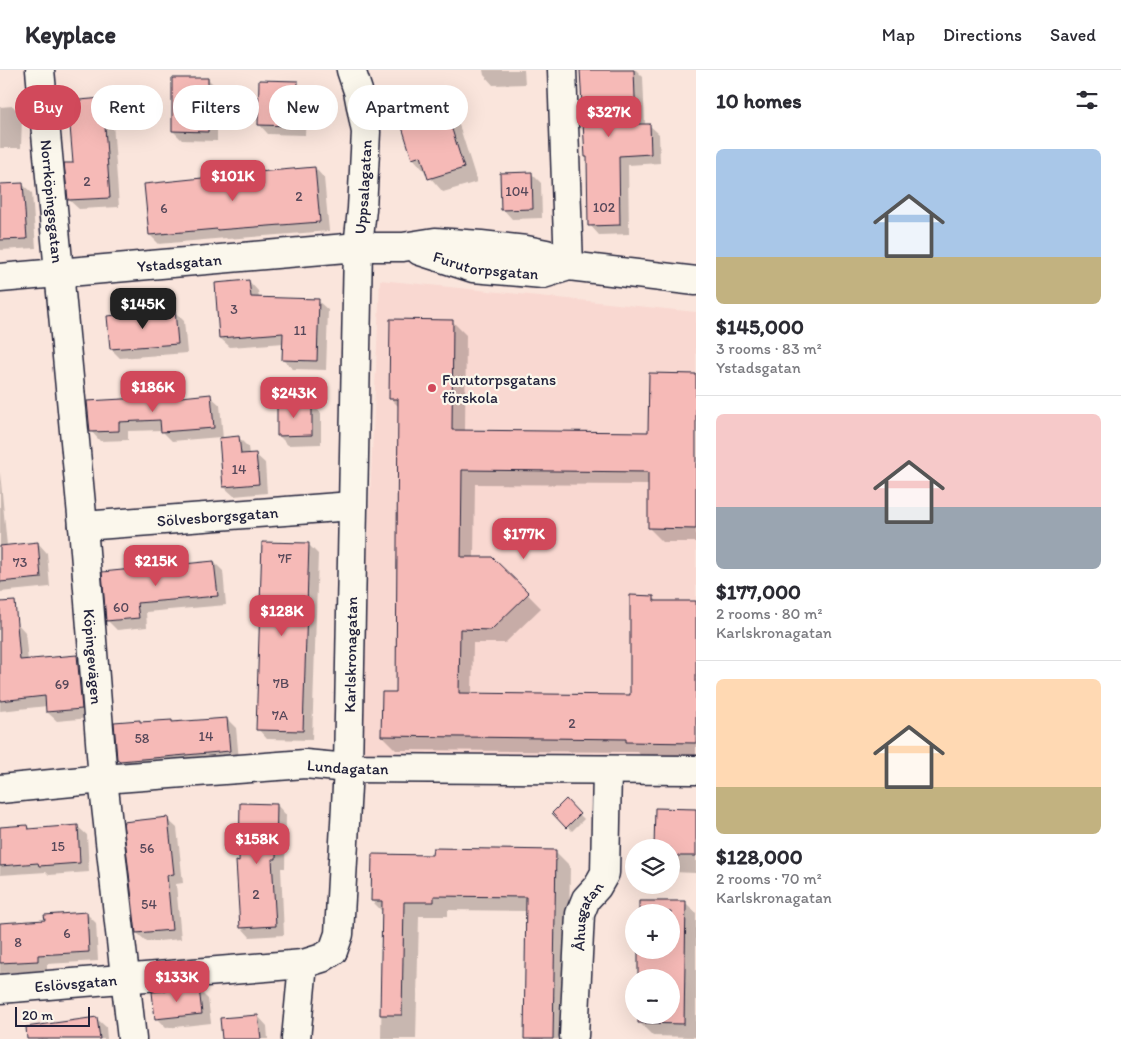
<!DOCTYPE html>
<html lang="en">
<head>
<meta charset="utf-8">
<style>
	body { margin:0; font-family:Itim,sans-serif; background:#f2f2f3; color:#2b2b33; height:100vh; display:flex; flex-direction:column; font-size:19px; white-space:nowrap }
	* { box-sizing:border-box; margin:0 }
	p { font-size:16px; color:#7c7c81 }
	.icon { flex:none; width:28px; height:28px; fill:none; stroke:currentColor; stroke-width:2; stroke-linecap:round; stroke-linejoin:round }
	.map { position:relative; flex:1; overflow:hidden }
	.details { display:flex; flex-direction:column; background:#fff; width:425px }
	.details>* { flex:none }
	.top-card { position:absolute; left:15px; top:15px; width:475px; height:45px; display:flex; gap:10px }
	.controls { position:absolute; left:625px; top:769px; display:grid; gap:10px }
	.controls a { display:grid; place-items:center; width:55px; height:55px; border-radius:50%; background:#fff; box-shadow:0 5px 20px #0002; font-size:25px }
	.scale { position:absolute; left:15px; bottom:12px; width:75px; box-sizing:border-box; padding-left:5px; border:2px solid #22223b; border-top:0; font-size:14px; line-height:18px; white-space:nowrap; color:#22223b; -webkit-text-stroke:4px #fbf7ec; paint-order:stroke }
	.price { position:absolute; translate:-50% -42px; padding:0 11px; border-radius:10px; background:#d1495b; color:#fff; font-size:16px; line-height:32px; filter:drop-shadow(0 1px 2px #0008) }
	.price::after { content:''; position:absolute; left:50%; top:30px; width:15px; height:11px; margin-left:-8px; background:inherit; clip-path:polygon(0 0,100% 0,50% 100%) }
	.price.on { background:#222; color:#fff }
	ul { padding:0; list-style:none }
	li { display:grid; align-content:center; gap:10px; height:265px; padding:0 20px }
	li+li { border-top:1px solid #e1e1e2 }
	li span { display:grid; place-items:center; height:155px; border-radius:8px; color:#555 }
	li>.icon { margin-inline-start:auto }
	span .icon { width:90px; height:90px; fill:#fffc; stroke-width:1 }
	li b { font-size:21px }
	h2 { display:flex; justify-content:space-between; align-items:center; height:60px; padding:0 20px; font-size:21px }
	.pill { padding:0 18px; border-radius:22px; background:#fff; box-shadow:0 5px 20px #0002; font-size:18px; line-height:45px }
	.pill.on { background:#d1495b; color:#fff }
	header { display:flex; align-items:center; gap:30px; box-sizing:border-box; height:70px; padding:0 25px; background:#fff; border-bottom:1px solid #e1e1e2 }
	header strong { font-size:24px }
	nav { display:flex; gap:28px; margin-inline-start:auto; font-size:18px }
	main { display:flex; flex:1; min-height:0 }
	.map>svg:first-child { display:block }
	.built { fill:#f9d8d1 }
	.shadow { fill:#0003 }
	.building { fill:#f6bab7; stroke:#22223b }
	.lines { fill:none; stroke-linecap:round; stroke-linejoin:round }
	.minor-casing { stroke:#22223b; stroke-width:31 }
	.minor { stroke:#fbf7ec; stroke-width:28 }
	.poi-dot { fill:#d1495b; stroke:#fbf7ec; stroke-width:2 }
	.labels { text-anchor:middle; dominant-baseline:central; stroke-width:4.5; stroke-linejoin:round; paint-order:stroke }
	.number-label { font-size:14px; fill:#57485a }
	.street-label { font-size:16px; fill:#22223b; stroke:#fbf7ec }
	.poi-label { font-size:16px; fill:#22223b; stroke:#fbf7ec; text-anchor:start }
</style>
</head>
<body>
<header>
<strong>Keyplace</strong>
<nav><a>Map</a><a>Directions</a><a>Saved</a></nav>
</header>
<main>
<div class="map">
<svg width="696" height="969" viewBox="0 0 696 969">
	<rect width="100%" height="100%" fill="#fae5dc"/>
	<filter id="ink" filterUnits="userSpaceOnUse"><feTurbulence type="fractalNoise" baseFrequency=".02" numOctaves="2"/><feDisplacementMap in="SourceGraphic" scale="10" xChannelSelector="R" yChannelSelector="G"/><feConvolveMatrix kernelMatrix="1 2 1 2 8 2 1 2 1" color-interpolation-filters="sRGB"/></filter>
	<g filter="url(#ink)">
		<path class="built" d="M380,210L696,242V687H358Z"/>
		<path class="shadow" d="M483,0H524L525,14L493,15L484,5Z
			M582,0H636L643,7L645,55H649L659,64L660,93L628,95L629,164L599,165L590,155L588,88L586,86Z
			M208,9L217,18V71L182,70L173,61Z
			M297,12L307,22L305,65L268,64L259,54Z
			M103,29L112,39L119,137L79,139L69,130L74,94Z
			M442,29L455,42L477,112L443,122L413,88Z
			M13,36L22,46L21,78H0V37Z
			M315,98L324,108L329,161L227,169L226,168L159,174L150,165Z
			M531,103L541,113L542,148L512,149L503,139Z
			M22,114L32,123L36,178L1,180L0,179V115Z
			M249,211L258,221L259,228L318,231L328,240L326,300L293,299L283,289L284,273L230,277L220,268Z
			M175,242L184,251L187,283L120,288L111,279Z
			M452,251L466,265L465,361L650,363L696,305V472H663L649,458V415L475,414L474,488H492L541,538L505,573H473L472,625L631,626L653,527L658,532H696V686H641L638,682L396,680L382,666L397,623L399,337L391,329Z
			M210,326L220,335L223,369L239,368L248,377L249,384H255L265,393L267,423L234,426L224,417L220,367L172,371L163,362L162,360L128,361V370L100,371L91,361L141,329L143,332Z
			M312,334L321,343V374L288,375L278,365Z
			M0,402L7,476L38,473L47,483L50,517L0,522Z
			M308,474L318,484L312,670L267,669L258,659Z
			M214,492L223,501L226,535L146,542L147,557L117,560L107,550L104,503Z
			M16,552L25,562L28,591L77,586L86,596L90,648L57,651L47,642V636L0,641V554Z
			M227,649L236,658L239,690L130,700L118,688L139,651L142,653L172,651L174,653Z
			M566,731L584,749L572,761L554,743Z
			M277,735L286,745L285,798H281L284,865L250,867L241,857L240,793Z
			M696,740V803L673,802L671,800V778Z
			M167,749L177,758L183,813L176,814L181,869L147,872L137,863Z
			M27,756L30,760L77,756L87,765L89,802L49,805L46,802L0,805V759Z
			M555,781L570,796L567,969H526L528,841L448,840V846H419L416,969H381L383,842L372,831L434,787Z
			M640,832H685L696,843V967L653,966L639,952V945H671V908L640,880H671V842H640Z
			M86,843L96,853L98,891L47,894V900L0,903V855L46,851Z
			M199,920L208,929L211,953L166,958L156,948Z
			M258,946L267,956L268,969H224Z
			M96,948L106,957L107,969H53Z"/>
		<path class="building" d="M580,0H634L636,54H650L651,84L619,86L620,155L588,156L587,87H585Z
			M172,8H208V62L172,61Z
			M259,10L298,11L296,56L258,55Z
			M442,27L464,98L428,109L421,86L412,89L397,41Z
			M103,28L110,128L68,130L64,93H73L68,31Z
			M315,97L320,152L217,160V159L149,165L144,114L212,107V106Z
			M532,102L533,139L501,140L500,103Z
			M23,113L27,169L0,170V114Z
			M249,210L251,227L319,229L317,291L282,290L283,263L219,268L215,213Z
			M175,240L178,274L110,279L107,246Z
			M390,249L453,250L452,360L648,362L649,303L696,304V459L648,458V402L462,400L461,487H492L529,523L491,560L460,559L459,623L630,625V525L654,526V531H696V673L626,672V669L381,666L382,622H396L398,329H389Z
			M211,324L214,358L161,362L160,350L119,352V361L90,362L87,331L141,328V331Z
			M277,333H312V365L277,366Z
			M239,366L241,384L256,383L259,414L223,417L219,368Z
			M38,472L41,508L0,512V476Z
			M262,472L309,473L303,661L256,660Z
			M214,491L218,526L137,533L139,548L106,551L102,502Z
			M15,531L20,590L77,585L82,639L46,642L45,626L0,631V532Z
			M227,648L230,681L120,691L117,689L114,652L140,650V652L172,650V652Z
			M566,729L580,744L566,758L552,743Z
			M240,733L277,734L276,789H272L276,856L240,858L236,791L239,792Z
			M655,738L696,739V786H671V778H654Z
			M168,747L174,804L167,805L172,860L136,863L123,752Z
			M27,755L28,759L78,755L80,793L39,796L38,793L0,796V757Z
			M433,778L556,780L553,969H524L526,827L434,826V832H404L402,945H380L382,831H371L372,784L432,785Z
			M639,831H686L684,954L638,953V945H671V908H638V880H671V842H639Z
			M87,842L89,882L38,885V891L0,893V853L45,850L44,845Z
			M199,918L202,944L155,949L152,922Z
			M258,945L261,969H222L220,948Z
			M97,947L100,969H27L26,957Z"/>
		<g class="lines">
			<defs>
				<g id="minor">
					<path id="s1" d="M40,0L83,456L103,709L132,969"/>
					<path d="M562,0L569,196"/>
					<path id="s2" d="M420,181L473,198L543,204L569,196L696,211"/>
					<path id="s3" d="M0,208L358,177H403L435,172L481,175L526,180L546,184L569,196"/>
					<path id="s4" d="M83,456L352,436"/>
					<path id="s5" d="M0,719L103,709L305,694L348,698L696,700"/>
					<path id="s6" d="M0,919L303,894"/>
					<path id="s7" d="M574,966L580,844L586,829L597,817L605,803L607,700"/>
					<path id="s8" d="M296,969L303,894L322,888L333,881L339,864L348,698L358,177L362,139L366,62L358,21L351,0"/>
				</g>
			</defs>
			<use href="#minor" class="minor-casing"/>
			<use href="#minor" class="minor"/>
		</g>
	</g>
	<circle class="poi-dot" cx="432" cy="318" r="5"/>
	<g class="labels">
		<g class="number-label">
			<text x="87" y="111">2</text>
			<text x="517" y="121">104</text>
			<text x="299" y="126">2</text>
			<text x="604" y="137">102</text>
			<text x="164" y="138">6</text>
			<text x="234" y="239">3</text>
			<text x="300" y="260">11</text>
			<text x="239" y="399">14</text>
			<text x="285" y="488">7F</text>
			<text x="20" y="492">73</text>
			<text x="121" y="537">60</text>
			<text x="281" y="613">7B</text>
			<text x="62" y="614">69</text>
			<text x="280" y="645">7A</text>
			<text x="572" y="653">2</text>
			<text x="206" y="666">14</text>
			<text x="142" y="668">58</text>
			<text x="58" y="776">15</text>
			<text x="147" y="778">56</text>
			<text x="256" y="824">2</text>
			<text x="149" y="834">54</text>
			<text x="67" y="863">6</text>
			<text x="18" y="872">8</text>
		</g>
		<g class="street-label">
			<text stroke="none"><textPath href="#s8" startOffset="874">Uppsalagatan</textPath></text>
			<text stroke="none"><textPath href="#s1" startOffset="132">Norrköpingsgatan</textPath></text>
			<text stroke="none"><textPath href="#s3" startOffset="180">Ystadsgatan</textPath></text>
			<text stroke="none"><textPath href="#s2" startOffset="68">Furutorpsgatan</textPath></text>
			<text stroke="none"><textPath href="#s4" startOffset="135">Sölvesborgsgatan</textPath></text>
			<text stroke="none"><textPath href="#s8" startOffset="406">Karlskronagatan</textPath></text>
			<text stroke="none"><textPath href="#s1" startOffset="589">Köpingevägen</textPath></text>
			<text stroke="none"><textPath href="#s5" startOffset="349">Lundagatan</textPath></text>
			<text stroke="none"><textPath href="#s7" startOffset="122">Åhusgatan</textPath></text>
			<text stroke="none"><textPath href="#s6" startOffset="76">Eslövsgatan</textPath></text>
		</g>
		<g class="poi-label">
			<text x="442" y="309">Furutorpsgatans<tspan x="442" dy="18">förskola</tspan></text>
		</g>
	</g>
</svg>
<div class="controls">
<a><svg class="icon" aria-label="layers" viewBox="0 0 24 24"><path d="M12 4l9 5-9 5-9-5zM3 14l9 5 9-5"/></svg></a>
<a>+</a>
<a>−</a>
</div>
<div class="scale">20 m</div>
<b class="price" style="left:609px;top:68px">$327K</b>
<b class="price" style="left:233px;top:132px">$101K</b>
<b class="price on" style="left:143px;top:260px">$145K</b>
<b class="price" style="left:153px;top:343px">$186K</b>
<b class="price" style="left:294px;top:349px">$243K</b>
<b class="price" style="left:524px;top:490px">$177K</b>
<b class="price" style="left:156px;top:517px">$215K</b>
<b class="price" style="left:282px;top:567px">$128K</b>
<b class="price" style="left:257px;top:795px">$158K</b>
<b class="price" style="left:177px;top:933px">$133K</b>
<div class="top-card">
<a class="pill on">Buy</a>
<a class="pill">Rent</a>
<a class="pill">Filters</a>
<a class="pill">New</a>
<a class="pill">Apartment</a>
</div>
</div>
<section class="details">
<h2>10 homes<svg class="icon" aria-label="filters" viewBox="0 0 24 24"><path d="M4 7h16M4 17h16"/><circle cx="9" cy="7" r="2"/><circle cx="15" cy="17" r="2"/></svg></h2>
<ul>
<li><span style="background:linear-gradient(#a9c7e8 70%,#c2b280 0)"><svg class="icon" aria-label="home" viewBox="0 0 24 24"><path d="M3 11l9-7 9 7M6 9v11h12V9"/></svg></span><div><b>$145,000</b><p>3 rooms · 83 m²</p><p>Ystadsgatan</p></div></li>
<li><span style="background:linear-gradient(#f6c9c9 60%,#9aa5b1 0)"><svg class="icon" aria-label="home" viewBox="0 0 24 24"><path d="M3 11l9-7 9 7M6 9v11h12V9"/></svg></span><div><b>$177,000</b><p>2 rooms · 80 m²</p><p>Karlskronagatan</p></div></li>
<li><span style="background:linear-gradient(#ffd9b3 70%,#c2b280 0)"><svg class="icon" aria-label="home" viewBox="0 0 24 24"><path d="M3 11l9-7 9 7M6 9v11h12V9"/></svg></span><div><b>$128,000</b><p>2 rooms · 70 m²</p><p>Karlskronagatan</p></div></li>
</ul>
</section>
</main>
</body>
</html>
